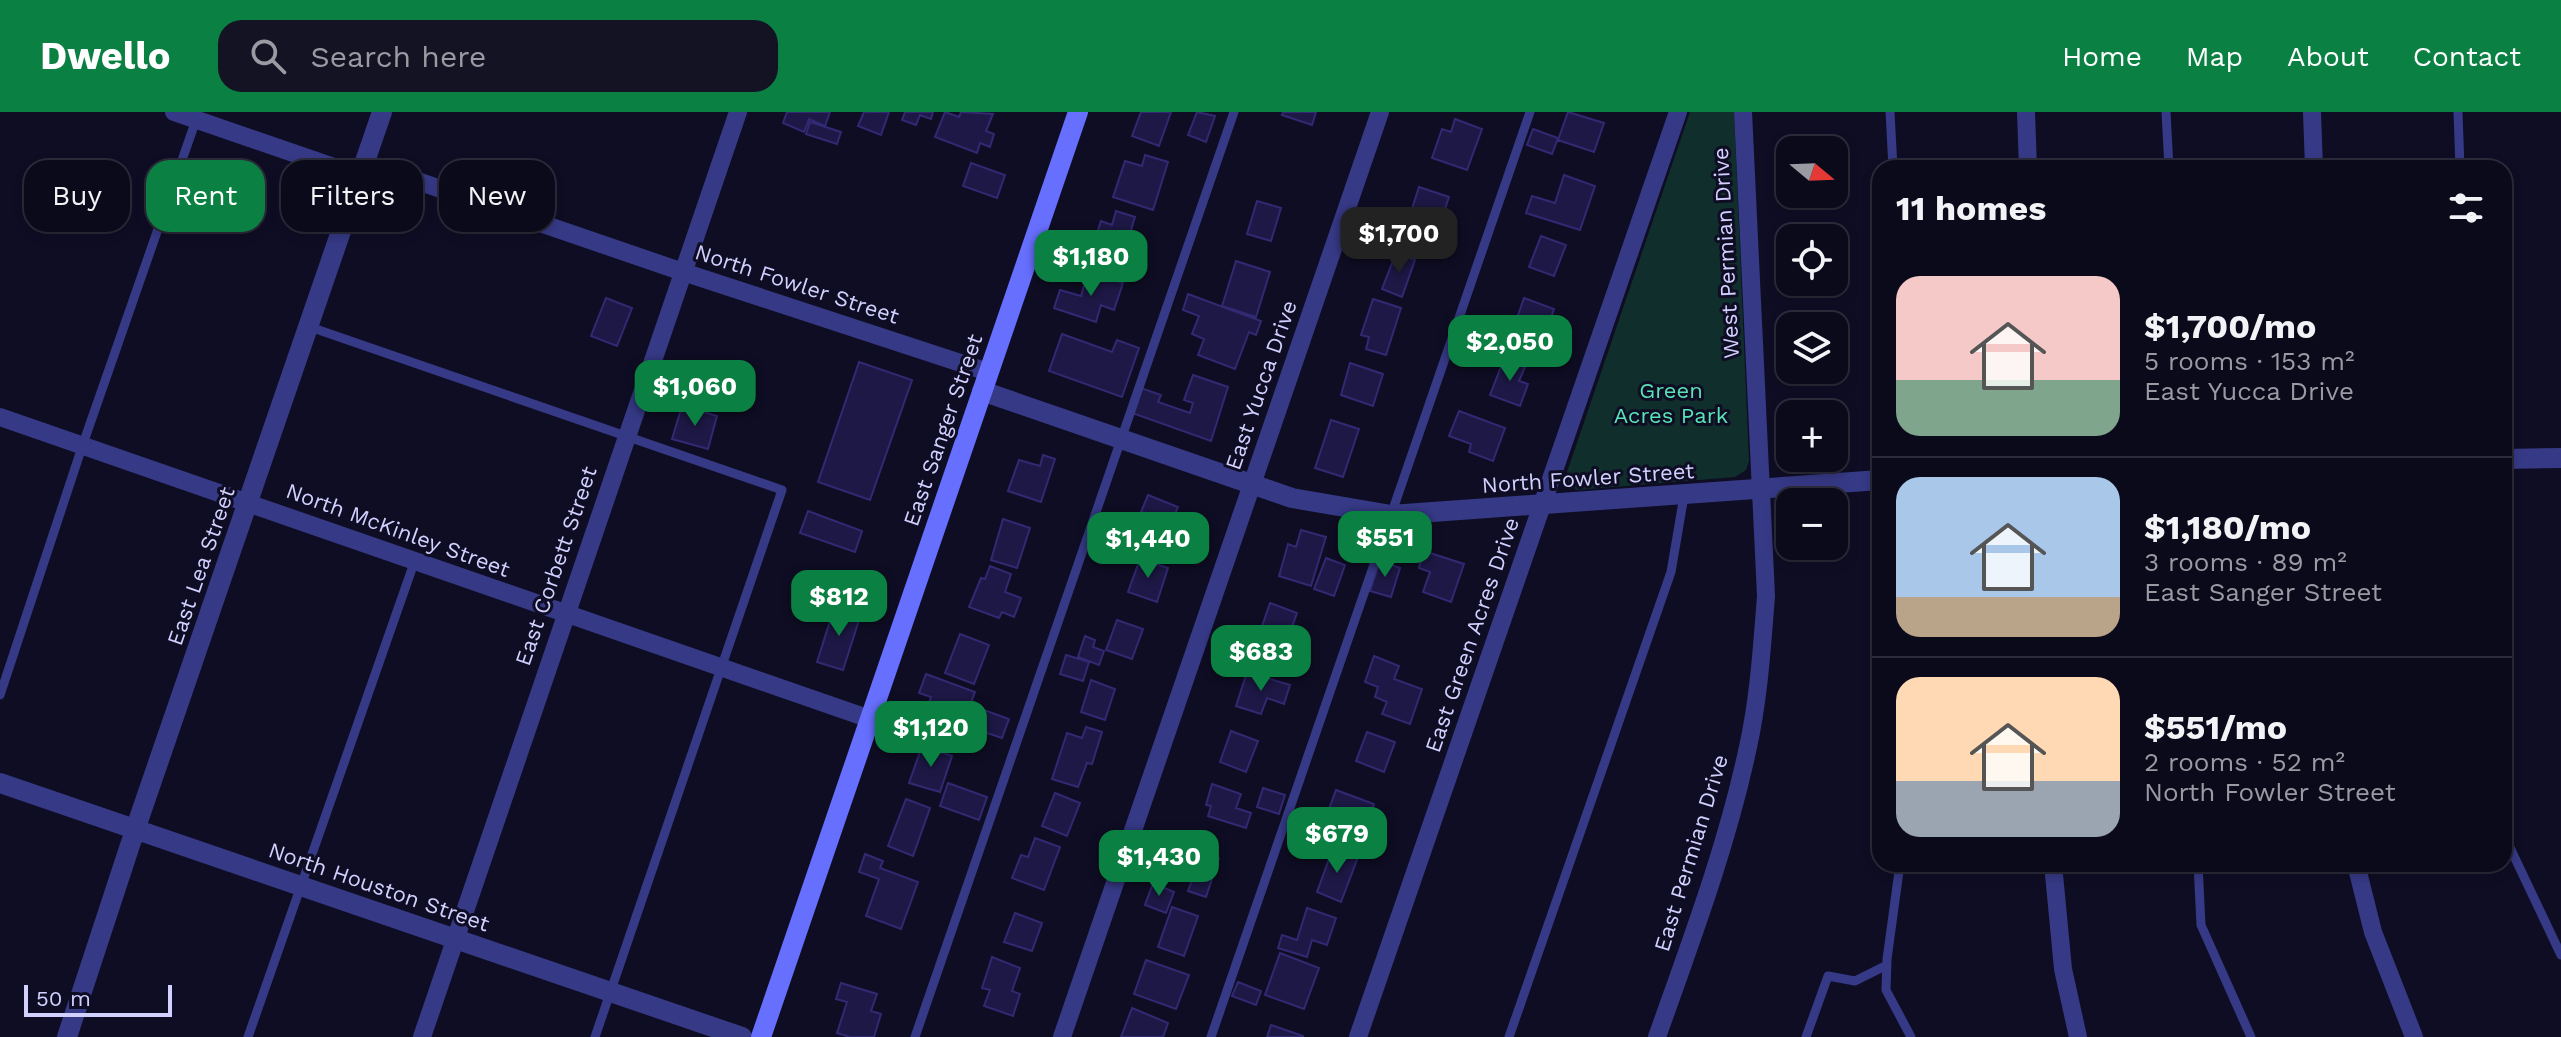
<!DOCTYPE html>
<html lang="en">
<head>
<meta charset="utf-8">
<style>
	body { margin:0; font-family:"Work Sans",sans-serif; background:#141324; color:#f1f3f6; height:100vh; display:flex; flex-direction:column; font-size:30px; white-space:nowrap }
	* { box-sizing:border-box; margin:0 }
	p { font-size:26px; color:#9a9aa3 }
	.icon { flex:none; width:44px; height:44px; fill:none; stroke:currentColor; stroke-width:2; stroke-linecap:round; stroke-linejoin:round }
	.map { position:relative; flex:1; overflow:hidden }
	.details { position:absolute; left:1872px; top:48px; width:640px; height:712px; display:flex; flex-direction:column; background:#0b0a1b; border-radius:24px; box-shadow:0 4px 12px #0003,0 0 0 2px #2b2b3a }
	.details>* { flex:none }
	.hud { position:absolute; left:24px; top:48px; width:760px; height:72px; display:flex; gap:16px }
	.needle { width:52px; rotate:109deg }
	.fabs { position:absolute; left:1776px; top:24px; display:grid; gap:16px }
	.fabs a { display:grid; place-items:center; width:72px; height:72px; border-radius:16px; background:#0b0a1b; box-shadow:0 4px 12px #0003,0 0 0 2px #2b2b3a; font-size:40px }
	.scale { position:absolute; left:24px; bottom:20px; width:148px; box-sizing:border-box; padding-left:8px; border:4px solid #d2d0ff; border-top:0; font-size:22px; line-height:28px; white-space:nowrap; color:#d2d0ff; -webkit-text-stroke:6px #0f0d24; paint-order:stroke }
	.price { position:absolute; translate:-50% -68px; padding:0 18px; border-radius:16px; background:#0b8043; color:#fff; font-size:26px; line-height:52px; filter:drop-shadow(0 2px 4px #0008) }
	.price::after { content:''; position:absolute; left:50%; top:48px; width:24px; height:18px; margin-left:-12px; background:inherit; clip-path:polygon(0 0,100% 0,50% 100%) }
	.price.active { background:#222; color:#fff }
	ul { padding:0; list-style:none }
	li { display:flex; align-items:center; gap:24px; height:200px; padding:0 24px }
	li+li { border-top:2px solid #2b2b3a }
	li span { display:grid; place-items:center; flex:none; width:224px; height:160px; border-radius:24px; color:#555 }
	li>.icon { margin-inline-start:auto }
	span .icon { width:96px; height:96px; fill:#fffc; stroke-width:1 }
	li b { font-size:34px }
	h2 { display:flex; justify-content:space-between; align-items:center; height:96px; padding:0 24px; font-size:34px }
	.pill { padding:0 28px; border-radius:24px; background:#0b0a1b; box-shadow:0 4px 12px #0003,0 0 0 2px #2b2b3a; font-size:28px; line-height:72px }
	.pill.active { background:#0b8043; color:#fff }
	header { display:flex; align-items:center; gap:48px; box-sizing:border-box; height:112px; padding:0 40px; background:#0b8043; color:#fff }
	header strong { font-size:38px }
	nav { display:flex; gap:44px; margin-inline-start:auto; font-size:28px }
	.search { width:560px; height:72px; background:#141324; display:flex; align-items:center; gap:20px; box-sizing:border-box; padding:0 28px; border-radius:24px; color:#9a9aa3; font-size:30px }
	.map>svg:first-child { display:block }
	.green { fill:#102e2b }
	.building { fill:#1e1846; stroke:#322973; stroke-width:2 }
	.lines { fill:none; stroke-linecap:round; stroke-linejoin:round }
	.service { stroke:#363985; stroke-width:9 }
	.minor { stroke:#363985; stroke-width:18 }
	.tertiary { stroke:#363985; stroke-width:20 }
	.secondary { stroke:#676fff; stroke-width:20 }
	.labels { text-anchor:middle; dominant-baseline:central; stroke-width:6; stroke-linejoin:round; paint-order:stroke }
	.street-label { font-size:22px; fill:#d2d0ff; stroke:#0f0d24 }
	.park-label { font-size:22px; fill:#57e4b6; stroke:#0f0d24 }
</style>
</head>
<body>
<header>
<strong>Dwello</strong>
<div class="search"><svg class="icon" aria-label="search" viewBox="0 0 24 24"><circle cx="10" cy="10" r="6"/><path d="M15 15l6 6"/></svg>Search here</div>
<nav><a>Home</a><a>Map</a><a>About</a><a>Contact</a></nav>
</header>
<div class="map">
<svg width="2561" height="925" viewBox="0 0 2561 925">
	<rect width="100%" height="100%" fill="#0f0d24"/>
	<path class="green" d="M1690,0H1734L1749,349L1746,358L1735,365L1577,378L1569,373L1566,363Z"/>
	<path class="building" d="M787,0H830L825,14L809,7L804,20L783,11Z
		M864,0H889L881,23L858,14Z
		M905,0H933L931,7L920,3L916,13L902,8Z
		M945,0L959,5L961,0L993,2L986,19L994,22L990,35L980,31L977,41L935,25Z
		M1141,0H1171L1159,34L1132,24Z
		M1197,0L1215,4L1206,30L1188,23Z
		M1283,0H1316L1312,13L1282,3Z
		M1568,0L1604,11L1594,40L1558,28Z
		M1455,7L1482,17L1467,58L1432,46L1442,17L1451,20Z
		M810,10L841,20L837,32L806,22Z
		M1533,17L1558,26L1552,42L1527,33Z
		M1145,43L1168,50L1153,98L1113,85L1125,49L1142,54Z
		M971,51L1005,63L997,86L963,74Z
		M1564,63L1595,74L1580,118L1526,101L1532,84L1555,91Z
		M1419,75L1449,85L1439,115L1426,111L1424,118L1407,112Z
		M1257,89L1281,96L1271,129L1247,122Z
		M1116,99L1135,105L1123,144L1129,146L1124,161L1098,152L1102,140L1092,136L1101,109L1112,113Z
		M1541,124L1566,133L1554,164L1529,155Z
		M1396,141L1415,148L1402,185L1382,177Z
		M1236,149L1270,160L1256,205L1222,194Z
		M1088,160L1123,171L1114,198L1101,193L1096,210L1054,196L1060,178L1081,184Z
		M1188,182L1261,209L1256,223L1249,220L1235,257L1198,243L1204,227L1192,222L1199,204L1183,198Z
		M606,186L632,196L617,234L591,224Z
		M1524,186L1554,197L1544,225L1526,219L1522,229L1498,220L1504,204L1516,209Z
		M1373,187L1401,196L1386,243L1366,237L1369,225L1361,223Z
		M1062,222L1112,240L1117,228L1139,236L1122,285L1049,259Z
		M1504,247L1525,255L1519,269L1528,272L1520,294L1490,283Z
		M859,250L912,268L870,388L818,370Z
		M1350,251L1383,262L1373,294L1341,283Z
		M1193,263L1228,275L1211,329L1132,301L1141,276L1161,283L1158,290L1190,301L1193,291L1184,288Z
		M682,294L717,304L708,337L672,327Z
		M1459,299L1505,316L1493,349L1469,340L1471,332L1449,324Z
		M1331,308L1359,317L1343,365L1315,356Z
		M1043,343L1055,347L1041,390L1008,379L1019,348L1040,354Z
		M1148,383L1178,395L1174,404L1183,407L1173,433L1146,423L1153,404L1141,400Z
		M808,399L862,419L855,440L800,421Z
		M1003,407L1030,416L1017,456L991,448Z
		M1301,418L1326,425L1311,474L1279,464L1288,432L1296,435Z
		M1424,439L1464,452L1451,490L1423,480L1430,460L1419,456Z
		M1326,446L1345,453L1334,484L1314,477Z
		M1140,447L1168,456L1157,490L1128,480Z
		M1380,449L1400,456L1391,485L1370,479Z
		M990,454L1011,462L1005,480L1021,486L1014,505L1002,500L999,506L969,495L981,466L985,467Z
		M1270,491L1297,501L1292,515L1297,517L1288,540L1257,529Z
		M835,493L861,502L843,558L817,550Z
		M1117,508L1143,517L1132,547L1106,538Z
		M960,522L989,533L974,572L945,561Z
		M1085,524L1095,528L1093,535L1104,539L1099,553L1078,545Z
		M1066,543L1089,550L1083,569L1060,562Z
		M1374,544L1399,554L1394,567L1422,577L1410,612L1382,602L1387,590L1375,585L1378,575L1365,570Z
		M1247,560L1290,573L1284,592L1267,586L1261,602L1236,594Z
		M926,562L975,580L970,593L1009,607L1002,626L981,619L977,630L922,609L931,585L919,581Z
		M1091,568L1115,577L1105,608L1081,600Z
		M1086,615L1102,620L1092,652L1087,651L1078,675L1052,667L1067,621L1082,626Z
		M1231,619L1258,629L1246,660L1220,650Z
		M1367,620L1395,630L1384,660L1356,649Z
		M922,634L952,644L940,680L909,671Z
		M948,671L987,685L979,708L940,694Z
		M1212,672L1241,682L1236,696L1251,701L1246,716L1208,704L1211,694L1206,693Z
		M1263,676L1285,683L1279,702L1257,695Z
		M1336,678L1374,692L1363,722L1325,708Z
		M1055,681L1080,691L1067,724L1042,714Z
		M906,687L930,696L913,744L888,734Z
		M1035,726L1060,735L1044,778L1012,766L1021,743L1028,745Z
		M1192,736L1219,746L1206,785L1188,779L1193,765L1183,761Z
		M1333,736L1358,745L1341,790L1317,780Z
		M865,742L883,749L880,756L918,770L901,817L866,804L879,767L859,760Z
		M1153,771L1174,780L1166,801L1145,793Z
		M1172,795L1198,804L1184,844L1158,835Z
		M1307,796L1336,806L1327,833L1312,828L1307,845L1278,836L1282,823L1297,828Z
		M1015,801L1042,811L1032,839L1004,830Z
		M1280,841L1319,856L1304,897L1265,883Z
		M992,845L1020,856L1012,879L1020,882L1013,904L984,894L990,878L982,876Z
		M1146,848L1189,863L1176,897L1134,882Z
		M1238,870L1261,879L1256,893L1232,884Z
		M841,871L877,882L871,899L881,902L874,925H850L837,921L847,890L836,887Z
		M1132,896L1168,911L1163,925H1121Z
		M1271,913L1303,924V925H1267Z"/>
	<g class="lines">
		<path class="service" d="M1890,0L1893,56
			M2166,0L2169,56
			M2458,0L2460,56
			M310,215L782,378L595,925
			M0,583L83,332L196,8
			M2504,723L2561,843
			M1900,752L1887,847L1886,878L1911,925
			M2198,752L2201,813L2251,925
			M248,925L414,451
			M915,925L1234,0
			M1211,925L1530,0
			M1509,925L1671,460L1684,384
			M1806,925L1828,864L1855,869L1887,853"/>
		<path class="minor" d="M174,0L360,64
			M2026,0L2028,56
			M2312,0L2314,56
			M365,51L683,160L988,260
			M0,305L870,607
			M2053,752L2063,857L2078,925
			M2356,752L2373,820L2414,925
			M422,925L738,0
			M1062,925L1380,0
			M1358,925L1678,0
			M1657,925C1691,829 1727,734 1748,635C1759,585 1762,534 1766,484L1743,0"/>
		<path class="tertiary" d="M982,279L1292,386L1391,403L1880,368
			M2504,347L2561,346
			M0,671L742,925
			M67,925L135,718L382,0"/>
		<path class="secondary" d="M761,925L1078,0"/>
	</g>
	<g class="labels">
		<g class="street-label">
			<text transform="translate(1726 141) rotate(-93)">West Permian Drive</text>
			<text transform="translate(797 172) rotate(18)">North Fowler Street</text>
			<text transform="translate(1261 273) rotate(-71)">East Yucca Drive</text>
			<text transform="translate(943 318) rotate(-71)">East Sanger Street</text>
			<text transform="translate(1588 366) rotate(-4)">North Fowler Street</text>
			<text transform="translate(398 418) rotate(20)">North McKinley Street</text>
			<text transform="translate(201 454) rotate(-71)">East Lea Street</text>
			<text transform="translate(556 454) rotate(-71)">East Corbett Street</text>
			<text transform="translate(1472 523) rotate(-71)">East Green Acres Drive</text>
			<text transform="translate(1691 741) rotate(-73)">East Permian Drive</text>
			<text transform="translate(379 775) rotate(19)">North Houston Street</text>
		</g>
		<g class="park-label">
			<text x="1671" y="278">Green<tspan x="1671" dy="25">Acres Park</tspan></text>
		</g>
	</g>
</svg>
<div class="fabs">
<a><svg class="needle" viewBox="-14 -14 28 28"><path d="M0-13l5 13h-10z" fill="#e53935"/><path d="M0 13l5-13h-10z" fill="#9a9aa3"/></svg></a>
<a><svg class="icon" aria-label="locate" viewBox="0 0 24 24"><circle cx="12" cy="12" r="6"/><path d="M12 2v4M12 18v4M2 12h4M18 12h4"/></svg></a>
<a><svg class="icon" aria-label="layers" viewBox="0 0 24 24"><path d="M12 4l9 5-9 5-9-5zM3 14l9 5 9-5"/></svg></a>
<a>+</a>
<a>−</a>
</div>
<div class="scale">50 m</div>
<b class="price active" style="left:1399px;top:163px">$1,700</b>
<b class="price" style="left:1091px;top:186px">$1,180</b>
<b class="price" style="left:1510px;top:271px">$2,050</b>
<b class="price" style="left:695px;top:316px">$1,060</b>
<b class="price" style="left:1385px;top:467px">$551</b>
<b class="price" style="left:1148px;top:468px">$1,440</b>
<b class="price" style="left:839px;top:526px">$812</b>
<b class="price" style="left:1261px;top:581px">$683</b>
<b class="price" style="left:931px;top:657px">$1,120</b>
<b class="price" style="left:1337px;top:763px">$679</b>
<b class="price" style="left:1159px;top:786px">$1,430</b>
<div class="hud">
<a class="pill">Buy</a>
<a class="pill active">Rent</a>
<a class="pill">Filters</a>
<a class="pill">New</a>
</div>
<section class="details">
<h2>11 homes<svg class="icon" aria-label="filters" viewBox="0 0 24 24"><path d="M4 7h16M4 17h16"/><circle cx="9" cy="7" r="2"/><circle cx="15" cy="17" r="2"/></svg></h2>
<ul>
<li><span style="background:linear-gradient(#f6c9c9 65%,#7fa58c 0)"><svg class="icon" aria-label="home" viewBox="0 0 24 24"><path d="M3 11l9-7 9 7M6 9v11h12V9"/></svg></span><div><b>$1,700/mo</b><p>5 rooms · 153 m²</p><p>East Yucca Drive</p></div></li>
<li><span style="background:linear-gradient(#a9c7e8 75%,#b9a48a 0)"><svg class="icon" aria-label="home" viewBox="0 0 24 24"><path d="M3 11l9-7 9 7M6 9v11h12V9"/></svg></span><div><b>$1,180/mo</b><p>3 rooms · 89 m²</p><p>East Sanger Street</p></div></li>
<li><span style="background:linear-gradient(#ffd9b3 65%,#9aa5b1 0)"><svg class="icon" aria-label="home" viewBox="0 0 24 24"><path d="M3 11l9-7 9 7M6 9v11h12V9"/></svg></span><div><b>$551/mo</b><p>2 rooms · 52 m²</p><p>North Fowler Street</p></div></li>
</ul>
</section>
</div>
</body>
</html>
